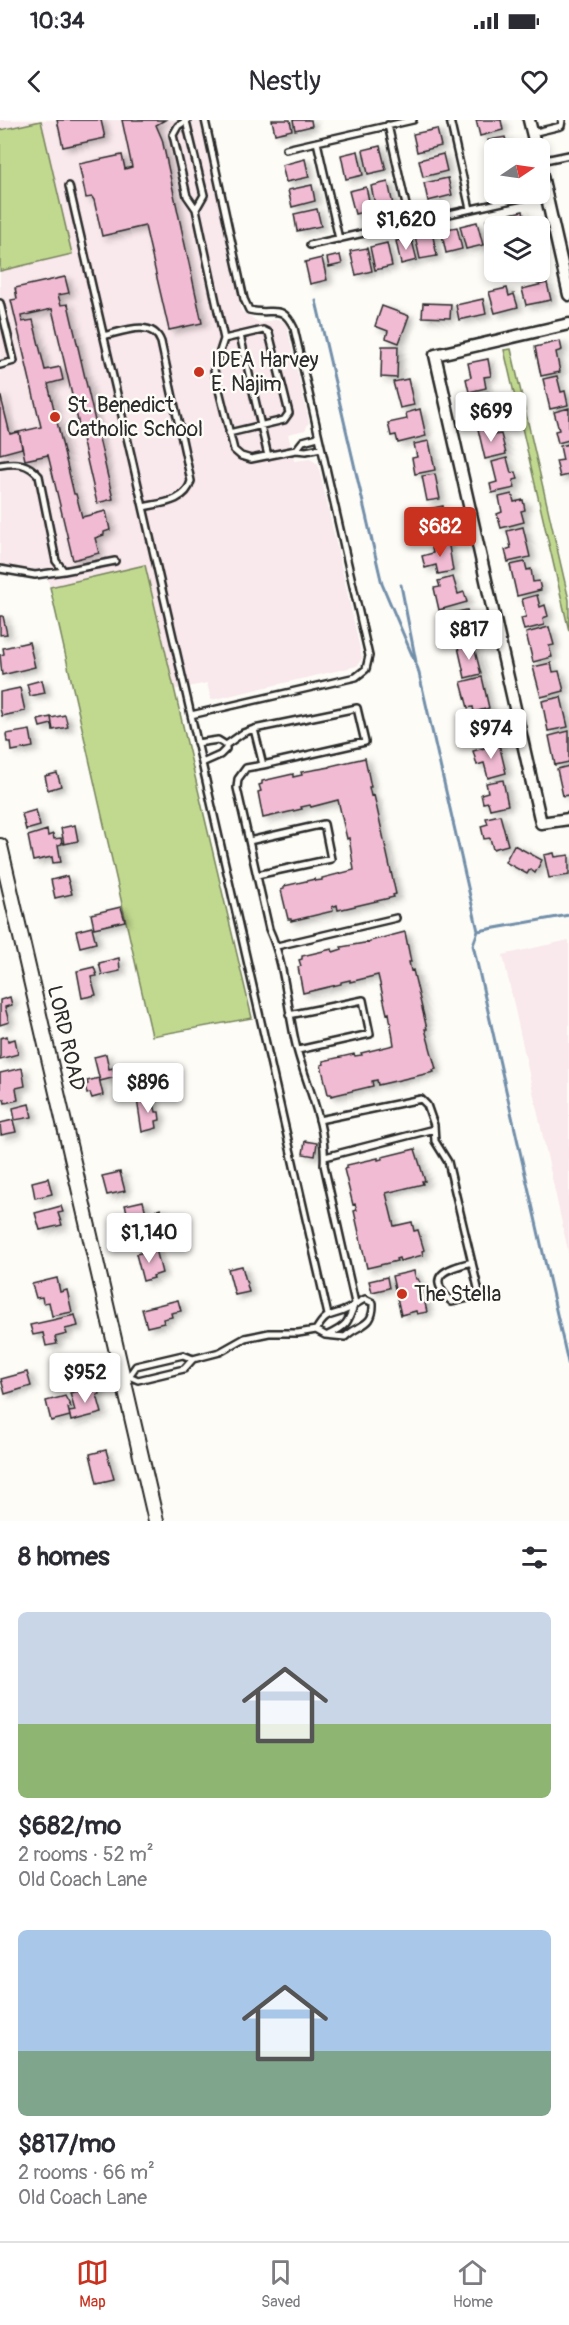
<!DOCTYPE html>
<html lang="en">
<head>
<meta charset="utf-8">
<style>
	body { margin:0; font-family:Pangolin,sans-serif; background:#f7f7f7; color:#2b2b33; height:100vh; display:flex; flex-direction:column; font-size:22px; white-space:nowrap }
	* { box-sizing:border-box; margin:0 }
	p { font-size:20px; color:#7c7c81 }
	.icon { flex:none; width:33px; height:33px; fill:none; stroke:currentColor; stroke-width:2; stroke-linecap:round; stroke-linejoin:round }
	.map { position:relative; height:1401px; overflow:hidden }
	.panel { display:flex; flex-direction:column; background:#fff; flex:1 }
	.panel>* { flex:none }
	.needle { width:39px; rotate:77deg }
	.tools { position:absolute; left:484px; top:18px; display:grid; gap:12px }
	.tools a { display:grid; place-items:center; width:66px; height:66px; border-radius:9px; background:#fff; box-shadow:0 3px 9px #0003; font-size:30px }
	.price { position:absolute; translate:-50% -51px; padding:0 14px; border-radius:6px; background:#fff; color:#222; font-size:20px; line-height:39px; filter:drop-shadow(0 2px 3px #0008) }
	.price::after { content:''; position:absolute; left:50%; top:36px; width:18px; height:14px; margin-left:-9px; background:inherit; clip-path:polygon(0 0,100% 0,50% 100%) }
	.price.selected { background:#c8321e; color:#fff }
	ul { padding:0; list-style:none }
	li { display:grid; align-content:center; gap:12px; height:318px; padding:0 18px }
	li span { display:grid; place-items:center; height:186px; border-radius:9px; color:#555 }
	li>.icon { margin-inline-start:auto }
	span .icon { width:108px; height:108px; fill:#fffc; stroke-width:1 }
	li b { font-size:26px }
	h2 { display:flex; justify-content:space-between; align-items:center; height:72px; padding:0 18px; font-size:26px }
	.status { display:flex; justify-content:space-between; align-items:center; height:42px; padding:0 30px; background:#fff; direction:ltr }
	.status svg { height:16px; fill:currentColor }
	header { display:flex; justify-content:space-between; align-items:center; height:78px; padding:0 18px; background:#fff; font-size:27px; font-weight:600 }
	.tabs { display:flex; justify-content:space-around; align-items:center; height:84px; border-top:2px solid #e1e1e2; background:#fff; font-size:16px; color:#7c7c81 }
	.tabs a { display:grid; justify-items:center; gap:3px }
	.tabs .selected { color:#c8321e }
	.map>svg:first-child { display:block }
	.built { fill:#f9e8ec }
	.green { fill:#c1d98f; stroke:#76825d; stroke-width:1.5 }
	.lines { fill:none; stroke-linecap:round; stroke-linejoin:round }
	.stream { stroke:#728faa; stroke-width:3 }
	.building { fill:#f1bbd3; stroke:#2b2b2b; stroke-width:1.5; filter:url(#shadow) }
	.service-casing { stroke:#2b2b2b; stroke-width:10 }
	.minor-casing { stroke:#2b2b2b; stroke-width:15 }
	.tertiary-casing { stroke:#2b2b2b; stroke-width:18 }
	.service { stroke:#fdfcf7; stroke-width:5 }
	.minor { stroke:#fdfcf7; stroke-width:10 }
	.tertiary { stroke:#fdfcf7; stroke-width:14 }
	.poi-dot { fill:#c8321e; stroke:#fdfcf7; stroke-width:2 }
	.labels { text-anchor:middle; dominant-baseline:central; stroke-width:5; stroke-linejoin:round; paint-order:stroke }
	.poi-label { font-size:21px; fill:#2b2b2b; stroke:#fdfcf7; text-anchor:start }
	.street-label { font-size:21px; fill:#2b2b2b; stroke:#fdfcf7 }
</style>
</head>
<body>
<div class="status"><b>10:34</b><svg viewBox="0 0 49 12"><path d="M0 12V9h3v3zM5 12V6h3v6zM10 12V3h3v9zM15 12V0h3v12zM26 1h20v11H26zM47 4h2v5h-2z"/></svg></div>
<header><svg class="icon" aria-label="back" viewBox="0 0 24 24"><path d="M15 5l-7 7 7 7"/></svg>Nestly<svg class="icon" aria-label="heart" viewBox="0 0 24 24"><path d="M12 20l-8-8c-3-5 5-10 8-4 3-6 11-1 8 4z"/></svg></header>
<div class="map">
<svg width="569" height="1401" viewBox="0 0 569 1401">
	<defs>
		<filter id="shadow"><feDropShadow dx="5" dy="3" stdDeviation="3" flood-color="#0004"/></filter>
	</defs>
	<rect width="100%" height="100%" fill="#fdfcf7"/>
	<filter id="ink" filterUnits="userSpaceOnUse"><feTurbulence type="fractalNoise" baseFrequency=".0167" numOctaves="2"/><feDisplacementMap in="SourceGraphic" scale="12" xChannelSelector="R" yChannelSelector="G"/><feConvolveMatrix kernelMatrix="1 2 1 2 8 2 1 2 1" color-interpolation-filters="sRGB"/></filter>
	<g filter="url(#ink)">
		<path class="built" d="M0,0H200L241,191L260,203L278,199L286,203L309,302L305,310L288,314L294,341L310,339L318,344L362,538L357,546L211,580L207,563L173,570L145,445L50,467L45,448L29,452L0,443V151L72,134L41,1L0,10Z
			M569,820V1135L503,835Z"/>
		<path class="green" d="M41,1L72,134L0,151V10Z
			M511,229L569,480V511L504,230Z
			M145,445L252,898L152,916L50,467Z"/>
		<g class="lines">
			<path class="stream" d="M316,181L382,464L418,549L478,811
				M401,465L416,542
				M569,795L478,811L473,825L569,1247"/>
		</g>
		<path class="building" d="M57,0H101L105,18L63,27Z
			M122,0H165L156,5L162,19L202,203L169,210L145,106L102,116L94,80L92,77L86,78L79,44L122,35L125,49L132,47Z
			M272,0H290L292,10L275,14Z
			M293,0H311L312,6L295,10Z
			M476,0H501L503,10L480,16Z
			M437,9L441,26L417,32L413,14Z
			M505,17L508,28H495V42L493,43L488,20Z
			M380,26L386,50L368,54L363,30Z
			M358,31L363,55L346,59L341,35Z
			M443,34L447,51L423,57L419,40Z
			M305,39L309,57L286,62L282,45Z
			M495,48V67H492L488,50Z
			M448,58L452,75L428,81L424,63Z
			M388,62L393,85L376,89L371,66Z
			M312,65L315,81L292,87L288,70Z
			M366,67L371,90L355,94L349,71Z
			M317,89L321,106L297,111L294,94Z
			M523,91L526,106H508L505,95Z
			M502,96L505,106H495V122L491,123L486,100Z
			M477,102L483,125L466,129L460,106Z
			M457,107L462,129L446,133L441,110Z
			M432,112L437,136L420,139L415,116Z
			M411,117L417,140L401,144L396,121Z
			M387,123L392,146L375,150L370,127Z
			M367,128L372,151L356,155L350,131Z
			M340,135L342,144L329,147L327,138Z
			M322,138L327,160L310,164L305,142Z
			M65,157L69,173L58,175L61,185L68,184L113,379L97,383L52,189L21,196L22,202L33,200L45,250L60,247L63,260L48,264L74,374H76L82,397L106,391L110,410L104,412V415L95,418L99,433L73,440L48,335L25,340L19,312L41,307L11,180L17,179L15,168Z
			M547,163L551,180L526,185L522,169Z
			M507,168L509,176L514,174L518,187L495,193L489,172Z
			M483,179L486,194L459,200L456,185Z
			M423,183L451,184L450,198L422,197Z
			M382,186L409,196L399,223L386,218L388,211L375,206Z
			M560,221L562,230L556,232L560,252L541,256L535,227Z
			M382,226H398L397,258L381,257Z
			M488,239L491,256L484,257L486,268L469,272L466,259L471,257L468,243Z
			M557,256L561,272L565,271L568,285L550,289L543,259Z
			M408,259L414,285L400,288L393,262Z
			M488,272L489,276L496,275L501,300L477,305L474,294L478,293L474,275Z
			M0,273L10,314L19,312L22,328L0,334Z
			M569,288V320L558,323L555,311L559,310L554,292Z
			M420,289L426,316L398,323L396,315L391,316L388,303L407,299L406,293Z
			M492,306L494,315L501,314L506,334L485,339L478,309Z
			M429,321L435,350L415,354L412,338L417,337L414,324Z
			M569,324V355L560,357L556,341L563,340L560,326Z
			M507,338L511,353L516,352L518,359L513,360L515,368L492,373L490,364L497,362L492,342Z
			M435,354L440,379L427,381L422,356Z
			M512,374L514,382L523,380L525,390L521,391L524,402L501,408L497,394L502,392L499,377Z
			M443,386L449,417L431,421L428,408L432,407L428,389Z
			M523,407L530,437L508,442L505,430L511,428L507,411Z
			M448,420L453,451L438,454L436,445L425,448L422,436L433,433L431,424Z
			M525,442L527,450L531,449L533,462L539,461L541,470L517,476L510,445Z
			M453,457L458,474L464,472L467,482L439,490L434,468L440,467L438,461Z
			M537,475L540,487L545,485L548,496L543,498L544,505L524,510L521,498L526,497L522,479Z
			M467,490L473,519L453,523L447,494Z
			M0,496H3L7,514L0,515Z
			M549,507L554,525L549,526L552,537L533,542L526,513Z
			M29,522L35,547L2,555L0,535L4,534L3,528Z
			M473,523L481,554L465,558L458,527Z
			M551,543L553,552L559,551L564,571L541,577L533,547Z
			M482,557L489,588L474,592L473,587L468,588L461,562Z
			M42,560L45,573L30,576L27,564Z
			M20,568L25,591L2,596L0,589V572Z
			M561,577L568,607L548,611L542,581Z
			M490,591L496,621L476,625L474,615L477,614L473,595Z
			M65,595L68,607L53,610L51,598Z
			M51,597L52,604L40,607L38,600Z
			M30,610L33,627L12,631L11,622H7L6,614Z
			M569,611V642L555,645L549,616Z
			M499,624L506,653L488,658L484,643L477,645L473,631Z
			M365,638L371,667H369L371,676L374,675L396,774L393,775L394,777L338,790L337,785L332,787L333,791L291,801V799H288L281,770L284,769V766L315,759V761L322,760V758L354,750L349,718L347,719L338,680L311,687L310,685L301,687L302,689L263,698L258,672L261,671L259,665L262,664V661L293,654V657L302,655L301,652L330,647V646Z
			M569,646V675L563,676L557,649Z
			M57,653L61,666L48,670L45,656Z
			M503,660L508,685L490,689L488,682L483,683L481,674L488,672L486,663Z
			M36,690L40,706L26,710L22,694Z
			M500,695L508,725L493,729L490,718L484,719L481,706L488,704L486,698Z
			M75,705L78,721L64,724L61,708Z
			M47,710L48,716L53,714L54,719L61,718L62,724L58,725L61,742L53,743L52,737L33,741L28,716Z
			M514,725L542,740L535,753L530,749L527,754L505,742Z
			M554,733L555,737L569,735V755L549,758L544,735Z
			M67,756L72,774L55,778L51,760Z
			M121,787L125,801L94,808L91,794Z
			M92,807L96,823L80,827L76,811Z
			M405,812L411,842H409L411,851L413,850L427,909H425L436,949L433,950L434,952L378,965L377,960L372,961L373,966L331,976V974H328L321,945L324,944L323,941L354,934L355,936L362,935L361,933L394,925L389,893L387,894L378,855L350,862V860L341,862V864L303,873L298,847L301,846L299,840L302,839V836L332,829L333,832L342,829L341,827L370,822V821Z
			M119,838L120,851L102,855L99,843Z
			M94,847L97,856L91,857L96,875L82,878L77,851Z
			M10,877L12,885L5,887L9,902L0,905V880Z
			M7,916L8,921L15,919L18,934L0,939V918Z
			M106,934L109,949L113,948L114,954L119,953L120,956L100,961L94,937Z
			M22,948L25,966L16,968L18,980L5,983L4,979L0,980V953Z
			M99,958L103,975L92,978L90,973L87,974L85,965L88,964L87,961Z
			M152,976L156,992H159L160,1000L156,1001L157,1008L142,1012L137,979Z
			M29,984L32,997L15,1000L13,988Z
			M13,1000L16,1012L1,1015L0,1003Z
			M305,1021L317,1023L315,1036L303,1034Z
			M415,1029L425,1061H422L423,1064L386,1073L394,1106L412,1102L414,1111L418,1110L424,1130L422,1131L423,1135L400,1141L399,1138L396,1139L397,1141L367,1148L354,1091L357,1090L355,1084L353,1085L344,1049L347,1048V1045L378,1038V1040L382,1039V1037Z
			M120,1052L125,1071L107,1075L102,1056Z
			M48,1058L52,1074L35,1078L32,1062Z
			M143,1081L146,1093L161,1089L163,1098L131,1106L125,1085Z
			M61,1086L63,1092L58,1093L62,1105L40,1110L35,1093Z
			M156,1129L162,1153L153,1156L154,1158L143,1161L136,1134Z
			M242,1146L249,1172L235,1175L228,1149Z
			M414,1151L416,1159H418L421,1165L427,1192L417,1194L416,1191L401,1195L392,1156Z
			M387,1157L389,1168L372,1172L369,1161Z
			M57,1158L60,1172L67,1170L72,1192L52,1196L49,1182L43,1183L42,1177L36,1178L32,1164Z
			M178,1180L181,1191L171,1193L172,1197L163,1199L164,1203L147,1207L142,1189Z
			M75,1195L78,1206L65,1209L67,1214L55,1217L57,1224L46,1226L43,1213L33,1215L30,1205Z
			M27,1252L31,1266L5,1274L1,1259Z
			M98,1266L100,1274L97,1275L102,1293L71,1301L69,1292L75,1291L70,1273Z
			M65,1276L71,1287L68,1288L70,1296L51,1301L46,1281Z
			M106,1330L114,1359L97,1363L90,1334Z"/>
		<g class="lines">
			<defs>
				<path id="service" d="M187,0L178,6L173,15L187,76L196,89L224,219L214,250L234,330L241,336L251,339L296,330L306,331L321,328
					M450,0L470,89
					M186,1L204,75L196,89
					M388,5L410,103
					M532,13L561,6L562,0
					M317,22L339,119
					M286,29L413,0
					M540,41L569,35
					M69,66L191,595L356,557L366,549L369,536L294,208C282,182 272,196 249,190L244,179L205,0
					M310,125L539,74
					M0,183L14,241L0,245
					M240,215L268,336
					M103,216C122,212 152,198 161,222L191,361C186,382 161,383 143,387
					M224,219L263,210L269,213L289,293L284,300L229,313
					M296,330L303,321L318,317
					M0,345C17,342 28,343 39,356L56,441L64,451L115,441
					M0,449L35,455L64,451
					M191,595L328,1195
					M197,623L218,620L226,625V629L220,635L202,643
					M226,625L243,613L254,609
					M263,645L254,609L357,588L365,622L263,645L246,648L238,659L237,668L269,809C286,846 287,890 297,929C307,967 327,1005 324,1045L355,1183C348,1203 347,1206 328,1215
					M249,721L324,704L331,739L257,755
					M277,826L396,798
					M289,895L363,880L370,914L298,930
					M319,1000L421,979L427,985L434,1005L435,1021L448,1042L478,1168L477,1176L452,1182C423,1155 447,1149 472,1142
					M325,1037L434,1009
					M193,1239L183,1235L136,1246L129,1256L138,1260L184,1249L193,1239L220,1232L245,1218L269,1213H298L316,1210L325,1215L345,1217C359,1203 374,1208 373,1183L365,1179C358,1182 354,1186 348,1189C330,1198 328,1190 316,1210"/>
				<path id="minor" d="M529,0L536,28
					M540,47L569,175
					M569,204L435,235L541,703L569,699"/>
				<path id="tertiary" d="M0,726L156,1401"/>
			</defs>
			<use href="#service" class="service-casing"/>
			<use href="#minor" class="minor-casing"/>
			<use href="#tertiary" class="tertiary-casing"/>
			<use href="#service" class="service"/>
			<use href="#minor" class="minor"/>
			<use href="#tertiary" class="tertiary"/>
		</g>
	</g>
	<g class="poi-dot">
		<circle cx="199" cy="252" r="6"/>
		<circle cx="55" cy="297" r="6"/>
		<circle cx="402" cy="1174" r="6"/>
	</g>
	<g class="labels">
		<g class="poi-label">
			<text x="211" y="240">IDEA Harvey<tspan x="211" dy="24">E. Najim</tspan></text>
			<text x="67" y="285">St. Benedict<tspan x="67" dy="24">Catholic School</tspan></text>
			<text x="414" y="1174">The Stella</text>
		</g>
		<g class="street-label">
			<text transform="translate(66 918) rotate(77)">LORD ROAD</text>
		</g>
	</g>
</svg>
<div class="tools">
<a><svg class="needle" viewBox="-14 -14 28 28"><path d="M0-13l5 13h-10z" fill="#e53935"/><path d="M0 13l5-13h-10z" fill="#7c7c81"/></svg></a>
<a><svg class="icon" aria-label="layers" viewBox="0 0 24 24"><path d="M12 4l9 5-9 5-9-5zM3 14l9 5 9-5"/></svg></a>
</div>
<b class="price" style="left:406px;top:131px">$1,620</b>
<b class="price" style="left:491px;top:323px">$699</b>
<b class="price selected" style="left:440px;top:438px">$682</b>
<b class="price" style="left:469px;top:541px">$817</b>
<b class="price" style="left:491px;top:640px">$974</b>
<b class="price" style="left:148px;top:994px">$896</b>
<b class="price" style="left:149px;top:1144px">$1,140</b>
<b class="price" style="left:85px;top:1284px">$952</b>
</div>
<section class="panel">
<h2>8 homes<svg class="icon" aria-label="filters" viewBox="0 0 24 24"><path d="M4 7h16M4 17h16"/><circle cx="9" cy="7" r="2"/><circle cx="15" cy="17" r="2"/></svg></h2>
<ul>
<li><span style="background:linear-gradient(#c9d6e8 60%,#8fb573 0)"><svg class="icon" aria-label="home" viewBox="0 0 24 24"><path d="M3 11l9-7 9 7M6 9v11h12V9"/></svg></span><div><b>$682/mo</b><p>2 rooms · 52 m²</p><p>Old Coach Lane</p></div></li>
<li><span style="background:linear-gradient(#a9c7e8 65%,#7fa58c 0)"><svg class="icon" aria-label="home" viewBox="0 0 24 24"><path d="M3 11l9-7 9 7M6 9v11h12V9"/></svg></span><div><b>$817/mo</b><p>2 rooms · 66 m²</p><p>Old Coach Lane</p></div></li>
</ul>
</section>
<nav class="tabs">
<a class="selected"><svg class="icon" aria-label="map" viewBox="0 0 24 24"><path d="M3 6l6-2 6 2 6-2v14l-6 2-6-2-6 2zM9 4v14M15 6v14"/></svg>Map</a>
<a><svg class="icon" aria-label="saved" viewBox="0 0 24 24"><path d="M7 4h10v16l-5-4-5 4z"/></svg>Saved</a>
<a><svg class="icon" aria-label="home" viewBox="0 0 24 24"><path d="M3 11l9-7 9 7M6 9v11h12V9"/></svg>Home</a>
</nav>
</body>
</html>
